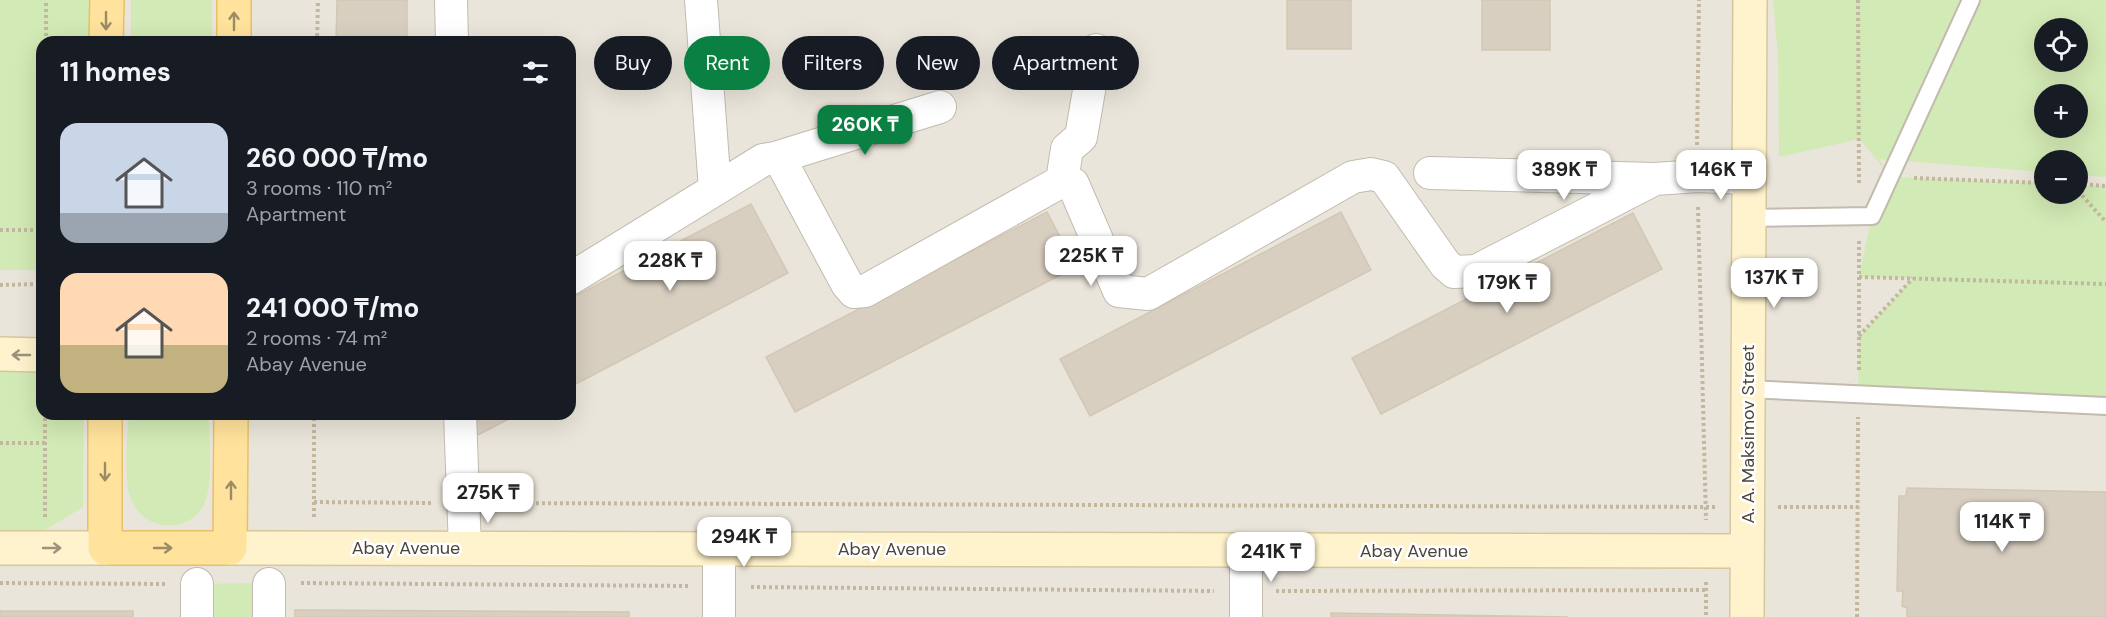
<!DOCTYPE html>
<html lang="en">
<head>
<meta charset="utf-8">
<style>
	body { margin:0; font-family:"DM Sans",sans-serif; background:#20242c; color:#f1f3f6; height:100vh; display:flex; flex-direction:column; font-size:22px; white-space:nowrap }
	* { box-sizing:border-box; margin:0 }
	p { font-size:20px; color:#9ea1a6 }
	.icon { flex:none; width:33px; height:33px; fill:none; stroke:currentColor; stroke-width:2; stroke-linecap:round; stroke-linejoin:round }
	.map { position:relative; flex:1; overflow:hidden }
	.panel { position:absolute; left:36px; top:36px; width:540px; height:384px; display:flex; flex-direction:column; background:#171b24; border-radius:18px; box-shadow:0 6px 24px #0002 }
	.panel>* { flex:none }
	.banner { position:absolute; left:594px; top:36px; width:570px; height:54px; display:flex; gap:12px }
	.controls { position:absolute; left:2034px; top:18px; display:grid; gap:12px }
	.controls a { display:grid; place-items:center; width:54px; height:54px; border-radius:50%; background:#171b24; box-shadow:0 6px 24px #0002; font-size:30px }
	.price { position:absolute; translate:-50% -51px; padding:0 14px; border-radius:12px; background:#fff; color:#222; font-size:20px; line-height:39px; filter:drop-shadow(0 2px 3px #0008) }
	.price::after { content:''; position:absolute; left:50%; top:36px; width:18px; height:14px; margin-left:-9px; background:inherit; clip-path:polygon(0 0,100% 0,50% 100%) }
	.price.current { background:#0b8043; color:#fff }
	ul { padding:0; list-style:none }
	li { display:flex; align-items:center; gap:18px; height:150px; padding:0 24px }
	li span { display:grid; place-items:center; flex:none; width:168px; height:120px; border-radius:18px; color:#555 }
	li>.icon { margin-inline-start:auto }
	span .icon { width:72px; height:72px; fill:#fffc; stroke-width:1 }
	li b { font-size:26px }
	h2 { display:flex; justify-content:space-between; align-items:center; height:72px; padding:0 24px; font-size:26px }
	.tag { padding:0 21px; border-radius:27px; background:#171b24; box-shadow:0 6px 24px #0002; font-size:21px; line-height:54px }
	.tag.current { background:#0b8043; color:#fff }
	.map>svg:first-child { display:block }
	.residential { fill:#eae5da; fill-rule:evenodd }
	.green { fill:#d2eab5; fill-rule:evenodd }
	.building { fill:#d8cfc1; stroke:#d3c7b4; stroke-width:1.5 }
	.lines { fill:none; stroke-linecap:round; stroke-linejoin:round }
	.lane-casing { stroke:#c2bbae; stroke-width:20 }
	.street-casing { stroke:#c2bbae; stroke-width:34 }
	.secondary-casing { stroke:#d6c79b; stroke-width:36 }
	.primary-casing { stroke:#e6c16a; stroke-width:36 }
	.path { stroke:#c4b79f; stroke-width:4; stroke-dasharray:3 3; stroke-linecap:butt }
	.lane { stroke:#fff; stroke-width:16 }
	.street { stroke:#fff; stroke-width:32 }
	.secondary { stroke:#fff3cd; stroke-width:33 }
	.primary { stroke:#ffe39c; stroke-width:33 }
	.oneway { stroke:#9c8c66 }
	.oneway2 { stroke:#9c937c }
	.labels { text-anchor:middle; dominant-baseline:central; stroke-width:5; stroke-linejoin:round; paint-order:stroke }
	.street-label { font-size:18px; fill:#4b4439; stroke:#fff }
</style>
</head>
<body>
<div class="map">
<svg width="2106" height="617" viewBox="0 0 2106 617">
	<rect width="100%" height="100%" fill="#f6f3ec"/>
	<path class="residential" d="M0,0H2106V617H0ZM2044,28H2078V62H2044ZM42,42H570V414H42ZM2044,94H2078V128H2044ZM2044,160H2078V194H2044Z"/>
	<path class="green" d="M0,0H89V42H42V270H0Z
		M131,0H212V42H131Z
		M1773,0H2106V177L2078,175V160H2044V172L1879,159L1891,177L2044,183V194H2078V185L2106,186V397L1858,394L1859,337L1913,278L1859,277L1872,216L1890,177L1860,139L1779,157L1778,56ZM2044,28H2078V62H2044ZM2044,94H2078V128H2044Z
		M0,371L42,372V414H84L83,507L37,535H0Z
		M129,414H208C210,435 213,483 205,502C190,536 142,532 130,497C124,478 127,435 129,414Z
		M281,583V617H183V584Z"/>
	<path class="building" d="M337,0H407V42H336Z
		M1287,0H1351V49H1287Z
		M1482,0H1550V50H1482Z
		M751,204L788,273L570,387V299Z
		M1047,212L1076,267L795,412L766,357Z
		M1341,212L1371,270L1090,416L1060,359Z
		M1633,213L1662,269L1381,414L1352,358Z
		M343,414H379V419H347Z
		M468,414H503L507,420L478,435Z
		M1907,488L2106,492V617H1907V608L1902,606L1903,591H1897L1899,496H1906Z
		M295,610L629,612V617H295Z
		M0,611H133V617H0Z
		M1331,613L1568,617H1331Z"/>
	<g class="lines">
		<defs>
			<path id="lane" d="M1749,218L1872,216L1971,0
				M1748,389L2106,406"/>
			<path id="street" d="M451,0L452,42
				M701,0L715,189
				M775,158L940,107
				M1430,173L1655,179L1697,176L1748,178
				M1062,181L1067,149L1081,137L1096,50
				M570,279L763,160L775,158L782,163L847,284L854,292L865,291L1062,181L1073,184L1119,291L1148,294L1353,177L1371,174L1384,177L1445,264L1454,272L1476,271L1655,179
				M460,414L465,548
				M719,549V617
				M1246,550V617
				M197,617V584
				M269,617V584"/>
			<path id="secondary" d="M0,354L42,355
				M0,548H105
				M230,548L1747,551
				M1747,617L1750,0"/>
			<path id="primary" d="M106,42L107,0
				M234,42V0
				M105,414V548H230L231,414"/>
		</defs>
		<use href="#lane" class="lane-casing"/>
		<use href="#street" class="street-casing"/>
		<use href="#secondary" class="secondary-casing"/>
		<use href="#primary" class="primary-casing"/>
		<path class="path" d="M1858,0L1859,184
			M46,42V0
			M317,42L318,0
			M1697,145L1699,0
			M1914,178L2044,183
			M2078,184L2106,186
			M2078,191L2106,222
			M1698,207L1706,520
			M0,230H42
			M1859,277L2106,284
			M0,285L42,284
			M1859,336L1913,278
			M1859,370V240
			M0,443H45
			M314,502L432,503
			M494,503L1716,507
			M1778,507H1858
			M45,517V414
			M314,517V414
			M1706,582V617
			M0,583L167,584
			M301,583L689,586
			M751,587L1214,591
			M1276,591L1706,590
			M1857,617L1858,417"/>
		<use href="#lane" class="lane"/>
		<use href="#street" class="street"/>
		<use href="#secondary" class="secondary"/>
		<use href="#primary" class="primary"/>
	</g>
	<defs><path id="oneway-shaft" d="M-6 0H5M1.5-3L5.5 0L1.5 3" fill="none" stroke-width="1.6" stroke-linecap="round" stroke-linejoin="round" transform="scale(1.5)"/></defs>
	<g class="oneway">
		<use href="#oneway-shaft" transform="translate(106 21) rotate(90)"/>
		<use href="#oneway-shaft" transform="translate(234 21) rotate(-90)"/>
		<use href="#oneway-shaft" transform="translate(105 472) rotate(90)"/>
		<use href="#oneway-shaft" transform="translate(231 490) rotate(-90)"/>
		<use href="#oneway-shaft" transform="translate(163 548)"/>
	</g>
	<g class="oneway2">
		<use href="#oneway-shaft" transform="translate(21 355) rotate(-180)"/>
		<use href="#oneway-shaft" transform="translate(52 548)"/>
	</g>
	<g class="labels">
		<g class="street-label">
			<text transform="translate(1748 434) rotate(-90)">A. A. Maksimov Street</text>
			<text x="406" y="548">Abay Avenue</text>
			<text x="892" y="549">Abay Avenue</text>
			<text x="1414" y="551">Abay Avenue</text>
		</g>
	</g>
</svg>
<div class="controls">
<a><svg class="icon" aria-label="locate" viewBox="0 0 24 24"><circle cx="12" cy="12" r="6"/><path d="M12 2v4M12 18v4M2 12h4M18 12h4"/></svg></a>
<a>+</a>
<a>−</a>
</div>
<b class="price current" style="left:865px;top:156px">260K ₸</b>
<b class="price" style="left:1564px;top:201px">389K ₸</b>
<b class="price" style="left:1721px;top:201px">146K ₸</b>
<b class="price" style="left:1091px;top:287px">225K ₸</b>
<b class="price" style="left:670px;top:292px">228K ₸</b>
<b class="price" style="left:1774px;top:309px">137K ₸</b>
<b class="price" style="left:1507px;top:314px">179K ₸</b>
<b class="price" style="left:488px;top:524px">275K ₸</b>
<b class="price" style="left:2002px;top:553px">114K ₸</b>
<b class="price" style="left:744px;top:568px">294K ₸</b>
<b class="price" style="left:1271px;top:583px">241K ₸</b>
<div class="banner">
<a class="tag">Buy</a>
<a class="tag current">Rent</a>
<a class="tag">Filters</a>
<a class="tag">New</a>
<a class="tag">Apartment</a>
</div>
<section class="panel">
<h2>11 homes<svg class="icon" aria-label="filters" viewBox="0 0 24 24"><path d="M4 7h16M4 17h16"/><circle cx="9" cy="7" r="2"/><circle cx="15" cy="17" r="2"/></svg></h2>
<ul>
<li><span style="background:linear-gradient(#c9d6e8 75%,#9aa5b1 0)"><svg class="icon" aria-label="home" viewBox="0 0 24 24"><path d="M3 11l9-7 9 7M6 9v11h12V9"/></svg></span><div><b>260 000 ₸/mo</b><p>3 rooms · 110 m²</p><p>Apartment</p></div></li>
<li><span style="background:linear-gradient(#ffd9b3 60%,#c2b280 0)"><svg class="icon" aria-label="home" viewBox="0 0 24 24"><path d="M3 11l9-7 9 7M6 9v11h12V9"/></svg></span><div><b>241 000 ₸/mo</b><p>2 rooms · 74 m²</p><p>Abay Avenue</p></div></li>
</ul>
</section>
</div>
</body>
</html>
